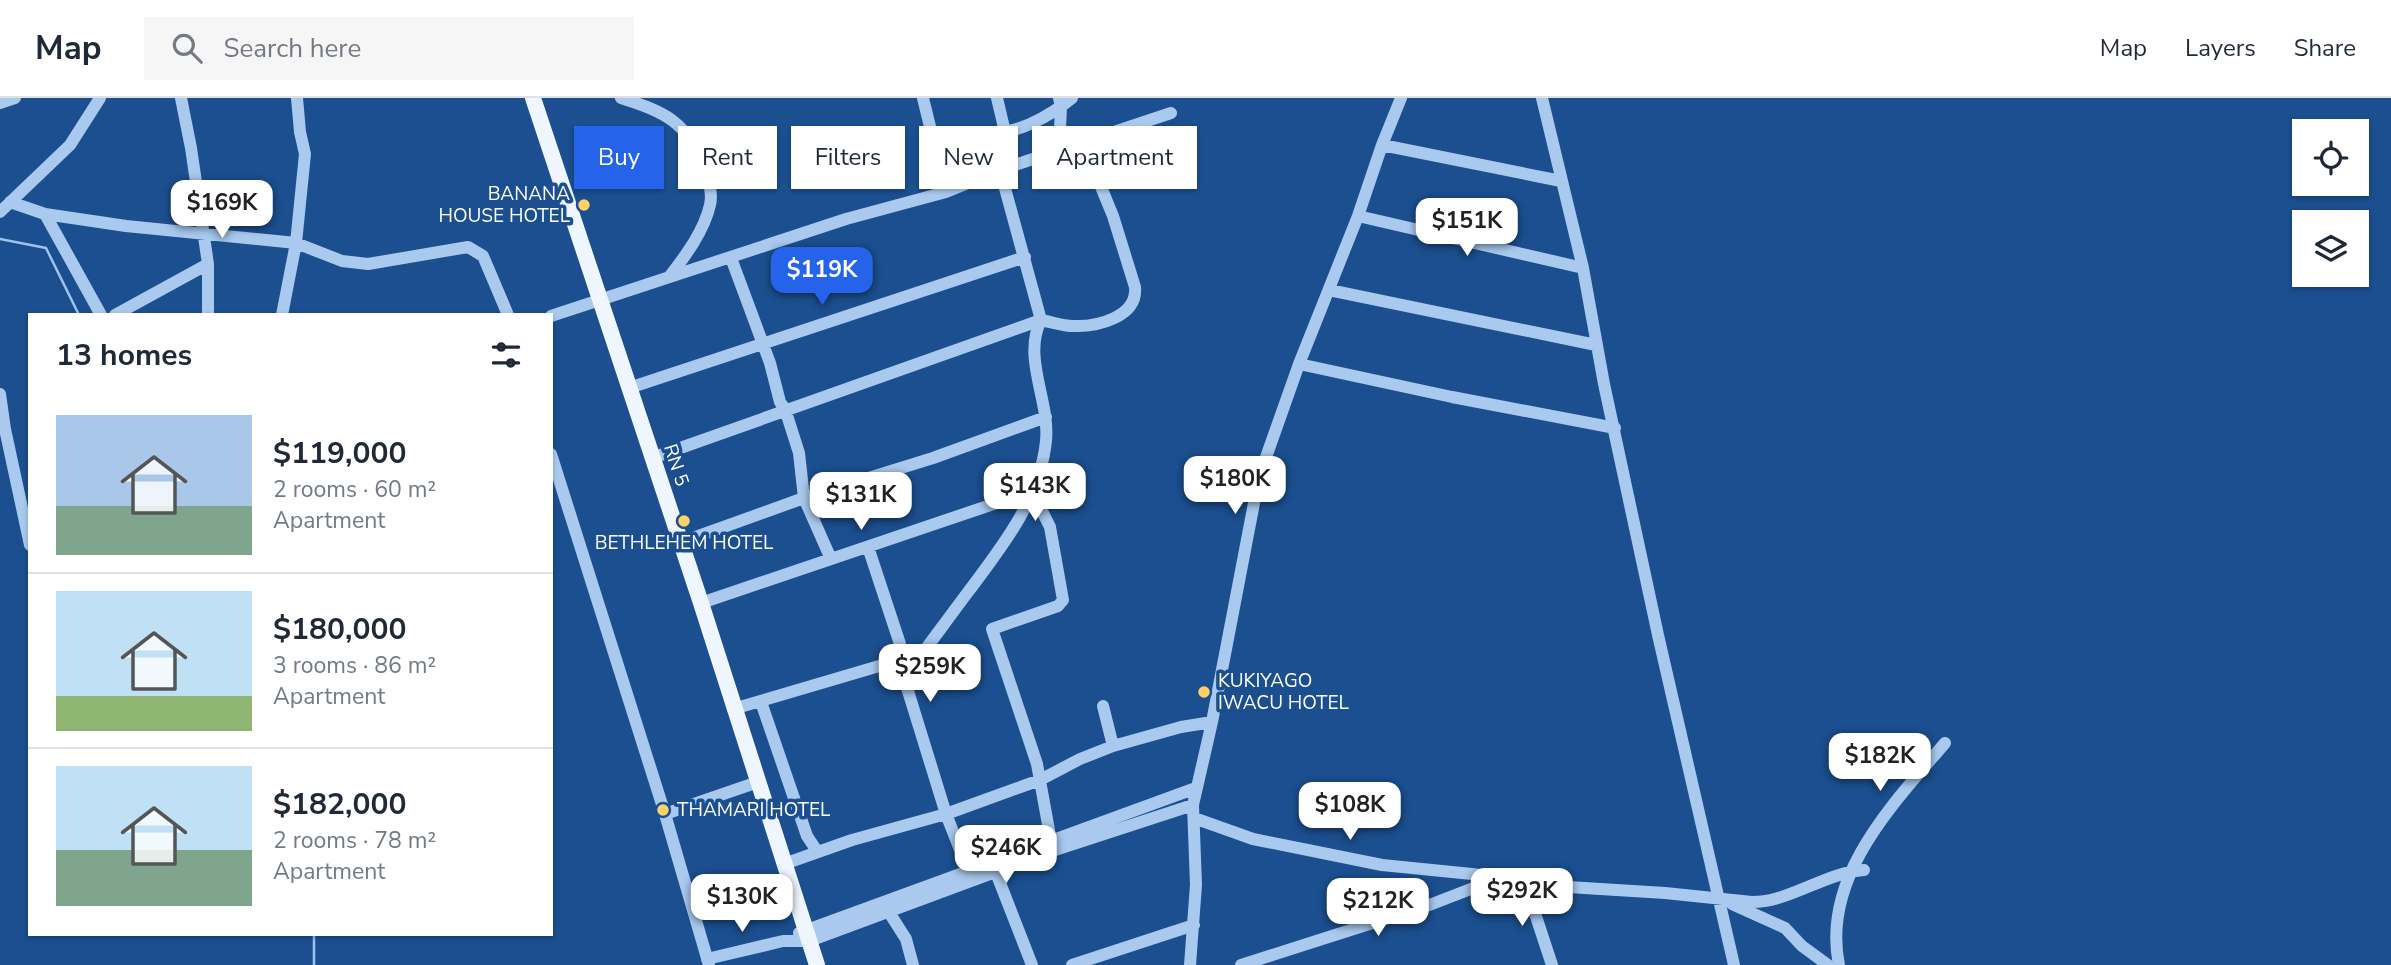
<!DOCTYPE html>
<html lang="en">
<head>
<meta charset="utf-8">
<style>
	body { margin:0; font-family:"Nunito Sans",sans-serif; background:#f6f6f7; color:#1f2937; height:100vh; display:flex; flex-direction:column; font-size:26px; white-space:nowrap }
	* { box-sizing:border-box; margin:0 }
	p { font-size:23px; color:#747a83 }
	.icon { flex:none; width:38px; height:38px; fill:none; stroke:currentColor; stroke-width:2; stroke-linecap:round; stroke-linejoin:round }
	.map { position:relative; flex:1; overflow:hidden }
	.drawer { position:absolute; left:28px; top:215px; width:525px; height:623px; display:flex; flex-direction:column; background:#fff; border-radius:0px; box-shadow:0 2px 5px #0004 }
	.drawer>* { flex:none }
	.guide { position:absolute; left:574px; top:28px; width:665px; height:63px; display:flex; gap:14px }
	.controls { position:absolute; left:2292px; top:21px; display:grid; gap:14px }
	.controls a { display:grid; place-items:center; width:77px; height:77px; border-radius:0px; background:#fff; box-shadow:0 2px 5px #0004; font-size:35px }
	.price { position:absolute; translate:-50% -60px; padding:0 16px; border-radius:14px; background:#fff; color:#222; font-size:23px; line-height:46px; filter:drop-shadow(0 2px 4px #0008) }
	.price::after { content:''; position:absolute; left:50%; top:42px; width:21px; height:16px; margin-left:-10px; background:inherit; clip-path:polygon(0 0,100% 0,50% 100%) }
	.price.active { background:#2563eb; color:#fff }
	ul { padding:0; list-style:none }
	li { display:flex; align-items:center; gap:21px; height:175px; padding:0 28px }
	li+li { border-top:2px solid #e0e1e3 }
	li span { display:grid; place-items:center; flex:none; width:196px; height:140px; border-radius:0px; color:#555 }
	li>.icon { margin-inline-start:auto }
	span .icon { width:84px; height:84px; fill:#fffc; stroke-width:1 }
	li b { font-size:30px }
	h2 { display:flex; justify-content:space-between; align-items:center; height:84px; padding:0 28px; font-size:30px }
	.pill { padding:0 24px; border-radius:0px; background:#fff; box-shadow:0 2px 5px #0004; font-size:24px; line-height:63px }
	.pill.active { background:#2563eb; color:#fff }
	header { display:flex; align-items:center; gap:42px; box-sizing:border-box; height:98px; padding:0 35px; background:#fff; border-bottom:2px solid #e0e1e3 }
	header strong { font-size:33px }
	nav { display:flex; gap:38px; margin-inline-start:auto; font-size:24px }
	.search { width:490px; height:63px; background:#f6f6f7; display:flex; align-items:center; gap:18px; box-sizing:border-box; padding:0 24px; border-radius:0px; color:#747a83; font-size:26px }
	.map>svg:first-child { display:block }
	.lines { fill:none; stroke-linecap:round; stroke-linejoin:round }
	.stream { stroke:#9cc4f0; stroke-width:2.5 }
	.minor { stroke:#a9c9ee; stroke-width:12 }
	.major { stroke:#f0f6ff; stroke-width:16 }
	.poi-dot { fill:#ffd166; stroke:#1b4f8f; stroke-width:2.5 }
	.labels { text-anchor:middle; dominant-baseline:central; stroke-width:7; stroke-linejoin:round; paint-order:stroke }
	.poi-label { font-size:19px; fill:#fff; stroke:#1b4f8f; text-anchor:start }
	.street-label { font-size:19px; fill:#fff; stroke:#1b4f8f }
</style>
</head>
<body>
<header>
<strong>Map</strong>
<div class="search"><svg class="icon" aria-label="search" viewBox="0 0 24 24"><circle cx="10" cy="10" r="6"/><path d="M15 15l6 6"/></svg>Search here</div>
<nav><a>Map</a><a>Layers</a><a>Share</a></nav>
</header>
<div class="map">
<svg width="2391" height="867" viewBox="0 0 2391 867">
	<rect width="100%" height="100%" fill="#1b4f8f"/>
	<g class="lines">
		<path class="stream" d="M0,141L46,150L79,217
			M314,836V867"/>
		<path class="minor" d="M621,0C665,14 688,24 704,70C708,82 713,94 710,107C704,133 686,157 670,178
			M923,0L946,94
			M1059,0L1061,9L1059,52
			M1542,0L1583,170L1604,286L1658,537L1734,867
			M0,5L15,0
			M1005,34C1030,29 1052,16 1072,0
			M1382,47L1561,83
			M991,76C986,54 985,47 1005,34L997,0
			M10,104L45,116L126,128L296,145L342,163L368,166L468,149L483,158L508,217
			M0,114L70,47L100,0
			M45,116L101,217
			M1358,118L1583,170
			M731,160L770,265L780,304L785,311L799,355L804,400L831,461
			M208,166V217
			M1329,192L1596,247
			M115,217L208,166L191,50L181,0
			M282,217L296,145L305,56L300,34L297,0
			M551,218L846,121L946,94L1000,72L1171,15
			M1299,266L1452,299L1615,330
			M629,290L1025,159
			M0,296L5,331L30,447
			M551,356L665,716L709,867
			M652,360L1041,222C1052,224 1063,228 1073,228C1097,229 1138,219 1135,189L1113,118L1083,45
			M679,445L804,400L933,360L1046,319
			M868,449L900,546L904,580L946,716L968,772
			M701,505L1032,393L1050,429L1063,502L1058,508L992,531L1037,666L1051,743
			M904,580C926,551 947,522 968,494C1002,449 1040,401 1046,343C1050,302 1022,260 1041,222L1000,72
			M761,604L807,738L817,753
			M1103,608L1113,648
			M733,611L903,561
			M665,716L758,684
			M1194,720L1253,741L1382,767L1502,779L1552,788L1665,795L1752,804C1790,804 1824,775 1864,772
			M784,766L852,742L946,716L1040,682L1080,661L1113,648L1181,629L1212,624
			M993,767L1032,867
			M1524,782L1552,867
			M1732,806L1785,830L1802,848L1828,867
			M885,808L906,841L913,867
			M799,835L1196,690
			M707,861L783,843H809L1055,752L1193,707
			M1072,867L1194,827
			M1190,867L1196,787L1193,707L1212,624L1259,379L1299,266L1358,118L1382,47L1401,0
			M1241,867L1432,806L1499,780
			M1839,867C1821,779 1893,706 1945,645"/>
		<path class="major" d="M533,0L701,505L817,867"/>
	</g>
	<g class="poi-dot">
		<circle cx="584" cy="107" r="7"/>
		<circle cx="684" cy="423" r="7"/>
		<circle cx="1204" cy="594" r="7"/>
		<circle cx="663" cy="712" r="7"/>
	</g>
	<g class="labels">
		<g class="poi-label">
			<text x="570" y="96" text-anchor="end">BANANA<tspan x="570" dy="22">HOUSE HOTEL</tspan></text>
			<text x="684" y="445" text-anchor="middle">BETHLEHEM HOTEL</text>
			<text x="1218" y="583">KUKIYAGO<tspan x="1218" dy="22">IWACU HOTEL</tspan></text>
			<text x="677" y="712">THAMARI HOTEL</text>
		</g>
		<g class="street-label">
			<text transform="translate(676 367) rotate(72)">RN 5</text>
		</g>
	</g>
</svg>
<div class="controls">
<a><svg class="icon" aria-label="locate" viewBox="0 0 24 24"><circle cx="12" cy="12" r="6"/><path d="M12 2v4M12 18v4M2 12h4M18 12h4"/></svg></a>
<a><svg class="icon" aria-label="layers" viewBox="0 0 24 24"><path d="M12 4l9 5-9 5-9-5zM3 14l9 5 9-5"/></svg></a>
</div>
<b class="price" style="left:222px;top:142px">$169K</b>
<b class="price" style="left:1467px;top:160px">$151K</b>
<b class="price active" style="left:822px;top:209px">$119K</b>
<b class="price" style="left:1235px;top:418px">$180K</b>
<b class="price" style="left:1035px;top:425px">$143K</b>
<b class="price" style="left:861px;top:434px">$131K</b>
<b class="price" style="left:930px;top:606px">$259K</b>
<b class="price" style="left:1880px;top:695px">$182K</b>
<b class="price" style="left:1350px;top:744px">$108K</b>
<b class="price" style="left:1006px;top:787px">$246K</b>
<b class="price" style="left:1522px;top:830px">$292K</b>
<b class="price" style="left:742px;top:836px">$130K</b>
<b class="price" style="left:1378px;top:840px">$212K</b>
<div class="guide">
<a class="pill active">Buy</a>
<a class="pill">Rent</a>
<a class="pill">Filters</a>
<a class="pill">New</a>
<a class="pill">Apartment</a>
</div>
<section class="drawer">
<h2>13 homes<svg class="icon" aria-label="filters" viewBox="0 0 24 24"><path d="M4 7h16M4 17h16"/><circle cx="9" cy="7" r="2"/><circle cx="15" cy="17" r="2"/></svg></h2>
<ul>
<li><span style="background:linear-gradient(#a9c7e8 65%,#7fa58c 0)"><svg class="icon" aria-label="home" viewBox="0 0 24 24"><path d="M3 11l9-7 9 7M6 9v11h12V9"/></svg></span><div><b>$119,000</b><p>2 rooms · 60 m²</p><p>Apartment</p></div></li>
<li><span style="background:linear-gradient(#bfe0f5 75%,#8fb573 0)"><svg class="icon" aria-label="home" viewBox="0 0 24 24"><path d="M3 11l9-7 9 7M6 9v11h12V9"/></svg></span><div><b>$180,000</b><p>3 rooms · 86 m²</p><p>Apartment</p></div></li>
<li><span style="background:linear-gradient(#bfe0f5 60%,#7fa58c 0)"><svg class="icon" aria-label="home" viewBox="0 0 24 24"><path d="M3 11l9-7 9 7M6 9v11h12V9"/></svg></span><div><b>$182,000</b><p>2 rooms · 78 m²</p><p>Apartment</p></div></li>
</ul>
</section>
</div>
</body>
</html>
